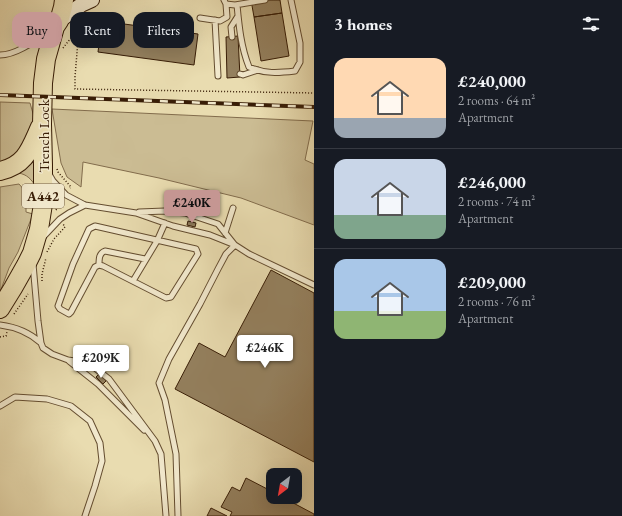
<!DOCTYPE html>
<html lang="en">
<head>
<meta charset="utf-8">
<style>
	body { margin:0; font-family:"EB Garamond",serif; background:#242831; color:#f1f3f6; height:100vh; display:flex; flex-direction:column; font-size:15px; white-space:nowrap }
	* { box-sizing:border-box; margin:0 }
	p { font-size:13px; color:#9ea1a6 }
	.icon { flex:none; width:22px; height:22px; fill:none; stroke:currentColor; stroke-width:2; stroke-linecap:round; stroke-linejoin:round }
	.map { position:relative; flex:1; overflow:hidden }
	.panel { display:flex; flex-direction:column; background:#171b24; width:308px }
	.panel>* { flex:none }
	.guide { position:absolute; left:12px; top:12px; width:242px; height:36px; display:flex; gap:8px }
	.needle { width:26px; rotate:211deg }
	.controls { position:absolute; left:266px; top:468px; display:grid; gap:8px }
	.controls a { display:grid; place-items:center; width:36px; height:36px; border-radius:8px; background:#171b24; box-shadow:0 4px 16px #0002; font-size:20px }
	.price { position:absolute; translate:-50% -34px; padding:0 9px; border-radius:4px; background:#fff; color:#222; font-size:13px; line-height:26px; filter:drop-shadow(0 1px 2px #0008) }
	.price::after { content:''; position:absolute; left:50%; top:24px; width:12px; height:9px; margin-left:-6px; background:inherit; clip-path:polygon(0 0,100% 0,50% 100%) }
	.price.current { background:#c59692; color:#111 }
	ul { padding:0; list-style:none }
	li { display:flex; align-items:center; gap:12px; height:100px; padding:0 20px }
	li+li { border-top:1px solid #363941 }
	li span { display:grid; place-items:center; flex:none; width:112px; height:80px; border-radius:12px; color:#555 }
	li>.icon { margin-inline-start:auto }
	span .icon { width:48px; height:48px; fill:#fffc; stroke-width:1 }
	li b { font-size:17px }
	h2 { display:flex; justify-content:space-between; align-items:center; height:48px; padding:0 20px; font-size:17px }
	.pill { padding:0 14px; border-radius:12px; background:#171b24; box-shadow:0 4px 16px #0002; font-size:14px; line-height:36px }
	.pill.current { background:#c59692; color:#111 }
	main { display:flex; flex:1; min-height:0 }
	.map>svg:first-child { display:block }
	.green { fill:#cbbc93; stroke:#826c4c }
	.building { fill:#94805e; stroke:#381d06 }
	.lines { fill:none; stroke-linecap:round; stroke-linejoin:round }
	.lane-casing { stroke:#644d30; stroke-width:7 }
	.secondary-casing { stroke:#381d06; stroke-width:16 }
	.highway-casing { stroke:#381d06; stroke-width:20 }
	.path { stroke:#381d06; stroke-width:1.5; stroke-dasharray:1 2; stroke-linecap:butt }
	.lane { stroke:#f1e8cc; stroke-width:5 }
	.secondary { stroke:#f1e8cc; stroke-width:14 }
	.highway { stroke:#e9dcb0; stroke-width:18 }
	.rail-casing { stroke:#381d06; stroke-width:4 }
	.rail { stroke:#f1e8cc; stroke-width:2.5; stroke-dasharray:8; stroke-linecap:butt }
	.labels { text-anchor:middle; dominant-baseline:central; stroke-width:3; stroke-linejoin:round; paint-order:stroke }
	.shield { fill:#f1e8cc; stroke:#705a41; stroke-width:1 }
	.shield-label { font-size:14px; font-weight:bold; fill:#381d06 }
	.street-label { font-size:15px; fill:#381d06; stroke:#f1e8cc }
</style>
</head>
<body>
<main>
<div class="map">
<svg width="314" height="516" viewBox="0 0 314 516">
	<rect width="100%" height="100%" fill="#e9dcb0"/>
	<filter id="stains"><feTurbulence type="fractalNoise" baseFrequency=".005" numOctaves="4"/><feColorMatrix values="0 0 0 0 .2 0 0 0 0 .09 0 0 0 0 .02 0 0 0 .5 -.17"/></filter>
	<radialGradient id="worn" r=".72"><stop offset=".6" stop-color="#630" stop-opacity="0"/><stop offset="1" stop-color="#630" stop-opacity=".3"/></radialGradient>
	<path class="green" d="M0,102L30,103L34,117V129L19,153L0,163Z
		M52,109L313,121L305,160L314,164V225L241,198L159,178L83,162L81,187L67,177L61,163Z
		M33,162H36V187C32,180 27,174 18,173L27,167Z
		M19,184L26,192V212L33,214L18,252L9,268L0,292V187Z"/>
	<path class="building" d="M251,0H280L282,13L254,17Z
		M282,13L289,56L261,61L254,17Z
		M102,21L198,34L194,65L98,52Z
		M238,36L240,77L227,78L226,37Z
		M188,221L196,223L195,227L187,225Z
		M271,270L314,293V462L175,389L199,343L225,357Z
		M99,374L106,381L103,384L96,377Z
		M246,478L273,492V497H282L314,514V516H230L232,512L221,507L232,487L240,491Z
		M211,508L227,516H207Z"/>
	<g class="lines">
		<defs>
			<path id="lane" d="M224,0L226,4L235,5L265,0
				M237,5C239,26 241,47 249,67C265,74 278,73 295,71L300,62V43L291,0
				M200,18L220,21L227,17L226,4
				M215,20L218,76
				M232,37L231,27L238,16
				M0,55C16,55 35,41 48,32
				M240,74L243,75L258,70
				M49,174L53,181L66,195L85,205L136,213L173,226L210,235L235,245L249,254L314,285
				M139,212L165,211L185,213L218,224L234,244
				M95,226L196,249L198,254L171,297L166,298L103,266L99,265L95,267L71,312L69,314L60,309L58,306L73,264L89,229Z
				M225,233L233,208
				M43,237L60,219L69,213L85,205
				M33,264L38,321L41,343L43,348L52,354L68,360L81,362L95,368L109,379L155,441L161,454L166,516
				M99,265C99,259 99,253 105,251L145,259
				M133,281L157,241L165,223
				M0,325C16,327 29,332 41,343
				M69,361L98,384L144,430
				M0,406L15,397L47,399L71,406L90,421L100,443L102,461L95,486L85,516
				M178,516L176,454L165,400L159,383L169,359L200,304L218,269L226,254L235,245"/>
			<path id="secondary" d="M59,21L81,5L92,0"/>
			<path id="highway" d="M0,171C26,165 30,149 40,127
				M0,309L13,288L26,265L32,253L39,229L43,204V165L42,124L43,83L46,59L55,27L59,21L63,7L64,0"/>
		</defs>
		<use href="#lane" class="lane-casing"/>
		<use href="#secondary" class="secondary-casing"/>
		<use href="#highway" class="highway-casing"/>
		<path class="path" d="M87,15L89,17L79,28L75,77V89L314,93
			M63,48L78,29
			M57,169L58,172L71,187L70,188
			M56,210L62,201
			M47,252L54,239L65,227L63,224
			M42,281V274L46,258
			M14,314L28,294
			M0,337L6,336L7,332"/>
		<use href="#lane" class="lane"/>
		<use href="#secondary" class="secondary"/>
		<use href="#highway" class="highway"/>
		<defs>
			<path id="rail" d="M0,95L314,107"/>
		</defs>
		<use href="#rail" class="rail-casing"/>
		<use href="#rail" class="rail"/>
	</g>
	<g class="labels">
		<rect class="shield" x="22" y="184" width="42" height="24" rx="3"/>
		<g class="shield-label">
			<text x="43" y="196">A442</text>
		</g>
		<g class="street-label">
			<text transform="translate(43 136) rotate(-90)">Trench Lock</text>
		</g>
	</g>
	<rect width="100%" height="100%" filter="url(#stains)"/>
	<rect width="100%" height="100%" fill="url(#worn)"/>
</svg>
<div class="controls">
<a><svg class="needle" viewBox="-14 -14 28 28"><path d="M0-13l5 13h-10z" fill="#e53935"/><path d="M0 13l5-13h-10z" fill="#9ea1a6"/></svg></a>
</div>
<b class="price current" style="left:192px;top:224px">£240K</b>
<b class="price" style="left:265px;top:369px">£246K</b>
<b class="price" style="left:101px;top:379px">£209K</b>
<div class="guide">
<a class="pill current">Buy</a>
<a class="pill">Rent</a>
<a class="pill">Filters</a>
</div>
</div>
<section class="panel">
<h2>3 homes<svg class="icon" aria-label="filters" viewBox="0 0 24 24"><path d="M4 7h16M4 17h16"/><circle cx="9" cy="7" r="2"/><circle cx="15" cy="17" r="2"/></svg></h2>
<ul>
<li><span style="background:linear-gradient(#ffd9b3 75%,#9aa5b1 0)"><svg class="icon" aria-label="home" viewBox="0 0 24 24"><path d="M3 11l9-7 9 7M6 9v11h12V9"/></svg></span><div><b>£240,000</b><p>2 rooms · 64 m²</p><p>Apartment</p></div></li>
<li><span style="background:linear-gradient(#c9d6e8 70%,#7fa58c 0)"><svg class="icon" aria-label="home" viewBox="0 0 24 24"><path d="M3 11l9-7 9 7M6 9v11h12V9"/></svg></span><div><b>£246,000</b><p>2 rooms · 74 m²</p><p>Apartment</p></div></li>
<li><span style="background:linear-gradient(#a9c7e8 65%,#8fb573 0)"><svg class="icon" aria-label="home" viewBox="0 0 24 24"><path d="M3 11l9-7 9 7M6 9v11h12V9"/></svg></span><div><b>£209,000</b><p>2 rooms · 76 m²</p><p>Apartment</p></div></li>
</ul>
</section>
</main>
</body>
</html>
